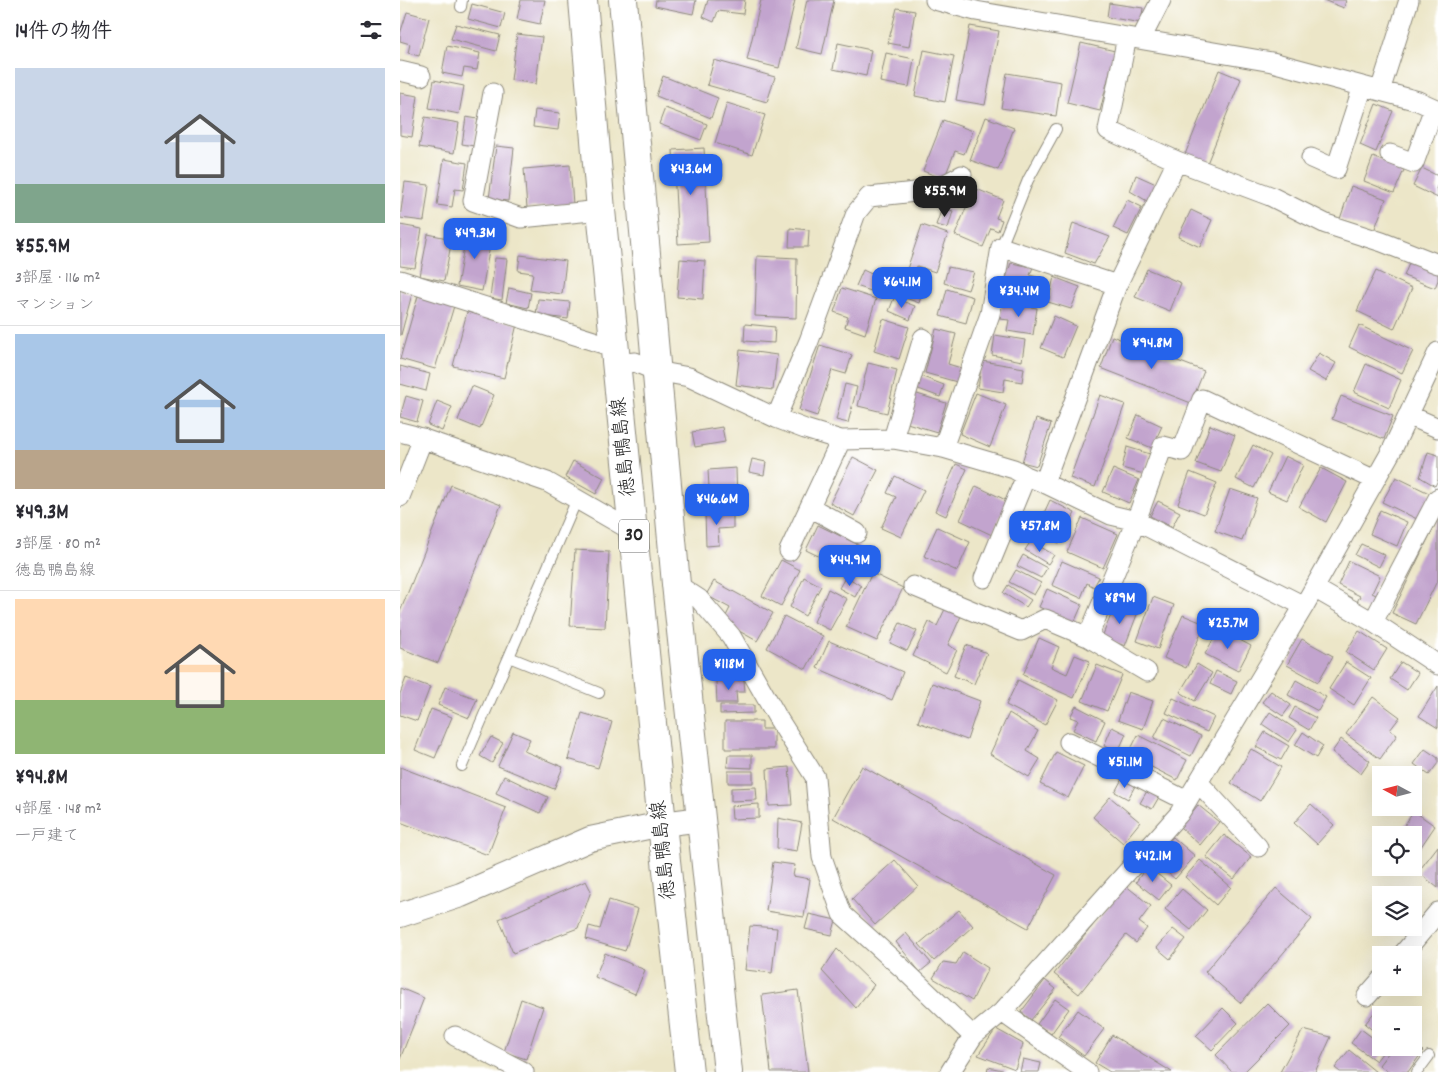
<!DOCTYPE html>
<html lang="ja">
<head>
<meta charset="utf-8">
<style>
	body { margin:0; font-family:Dekko,"Klee One",sans-serif; background:#f7f7f7; color:#2b2b33; height:100vh; display:flex; flex-direction:column; font-size:19px; white-space:nowrap }
	* { box-sizing:border-box; margin:0 }
	p { font-size:16px; color:#7c7c81 }
	.icon { flex:none; width:28px; height:28px; fill:none; stroke:currentColor; stroke-width:2; stroke-linecap:round; stroke-linejoin:round }
	.map { position:relative; flex:1; overflow:hidden }
	.side { display:flex; flex-direction:column; background:#fff; width:400px }
	.side>* { flex:none }
	.needle { width:32px; rotate:277deg }
	.tools { position:absolute; left:972px; top:766px; display:grid; gap:10px }
	.tools a { display:grid; place-items:center; width:50px; height:50px; border-radius:0px; background:#fff; box-shadow:0 5px 20px #0002; font-size:25px }
	.price { position:absolute; translate:-50% -42px; padding:0 11px; border-radius:10px; background:#2563eb; color:#fff; font-size:16px; line-height:32px; filter:drop-shadow(0 1px 2px #0008) }
	.price::after { content:''; position:absolute; left:50%; top:30px; width:15px; height:11px; margin-left:-8px; background:inherit; clip-path:polygon(0 0,100% 0,50% 100%) }
	.price.active { background:#222; color:#fff }
	ul { padding:0; list-style:none }
	li { display:grid; align-content:center; gap:10px; height:265px; padding:0 15px }
	li+li { border-top:1px solid #e1e1e2 }
	li span { display:grid; place-items:center; height:155px; border-radius:0px; color:#555 }
	li>.icon { margin-inline-start:auto }
	span .icon { width:90px; height:90px; fill:#fffc; stroke-width:1 }
	li b { font-size:21px }
	h2 { display:flex; justify-content:space-between; align-items:center; height:60px; padding:0 15px; font-size:21px }
	main { display:flex; flex:1; min-height:0 }
	.map>svg:first-child { display:block }
	.building { fill:#c2a4ce }
	.lines { fill:none; stroke-linecap:round; stroke-linejoin:round }
	.service-casing { stroke:#8c887a; stroke-width:12 }
	.minor-casing { stroke:#8c887a; stroke-width:21 }
	.tertiary-casing { stroke:#8c887a; stroke-width:26 }
	.primary-casing { stroke:#8c887a; stroke-width:30 }
	.service { stroke:#fff; stroke-width:10 }
	.minor { stroke:#fff; stroke-width:19 }
	.tertiary { stroke:#fff; stroke-width:24 }
	.primary { stroke:#fff; stroke-width:28 }
	.labels { text-anchor:middle; dominant-baseline:central; stroke-width:5; stroke-linejoin:round; paint-order:stroke }
	.shield { fill:#fff; stroke:#6b6b6b; stroke-width:1 }
	.shield-label { font-size:19px; font-weight:bold; fill:#2b2b2b }
	.street-label { font-size:20px; fill:#2b2b2b; stroke:#fff }
</style>
</head>
<body>
<main>
<section class="side">
<h2>14件の物件<svg class="icon" aria-label="filters" viewBox="0 0 24 24"><path d="M4 7h16M4 17h16"/><circle cx="9" cy="7" r="2"/><circle cx="15" cy="17" r="2"/></svg></h2>
<ul>
<li><span style="background:linear-gradient(#c9d6e8 75%,#7fa58c 0)"><svg class="icon" aria-label="home" viewBox="0 0 24 24"><path d="M3 11l9-7 9 7M6 9v11h12V9"/></svg></span><div><b>¥55.9M</b><p>3部屋 · 116 m²</p><p>マンション</p></div></li>
<li><span style="background:linear-gradient(#a9c7e8 75%,#b9a48a 0)"><svg class="icon" aria-label="home" viewBox="0 0 24 24"><path d="M3 11l9-7 9 7M6 9v11h12V9"/></svg></span><div><b>¥49.3M</b><p>3部屋 · 80 m²</p><p>徳島鴨島線</p></div></li>
<li><span style="background:linear-gradient(#ffd9b3 65%,#8fb573 0)"><svg class="icon" aria-label="home" viewBox="0 0 24 24"><path d="M3 11l9-7 9 7M6 9v11h12V9"/></svg></span><div><b>¥94.8M</b><p>4部屋 · 148 m²</p><p>一戸建て</p></div></li>
</ul>
</section>
<div class="map">
<svg width="1038" height="1072" viewBox="0 0 1038 1072">
	<rect width="100%" height="100%" fill="#fff"/>
	<filter id="ink" filterUnits="userSpaceOnUse"><feTurbulence type="fractalNoise" baseFrequency=".02" numOctaves="2"/><feDisplacementMap in="SourceGraphic" scale="10" xChannelSelector="R" yChannelSelector="G"/><feConvolveMatrix kernelMatrix="1 2 1 2 8 2 1 2 1" color-interpolation-filters="sRGB"/></filter>
	<filter id="wash" filterUnits="userSpaceOnUse"><feTurbulence type="fractalNoise" baseFrequency=".0096" numOctaves="4" result="noise"/><feDisplacementMap in="SourceGraphic" scale="20" xChannelSelector="R" yChannelSelector="G"/><feGaussianBlur stdDeviation="1.12" result="paint"/><feColorMatrix in="noise" values="0 0 0 0 0 0 0 0 0 0 0 0 0 0 0 0 0 1.4 0 .05"/><feComposite in="paint" operator="in"/></filter>
	<g filter="url(#wash)">
		<rect width="100%" height="100%" fill="#ece6c8"/>
		<g id="blocks">
			<path class="building" d="M121,0H145L140,24L117,19Z
				M256,0H296L293,14L255,6Z
				M308,0H345L343,14L318,11L314,22L303,17Z
				M361,0H395L379,68L347,60Z
				M407,0H434L422,54L396,48Z
				M923,0H946L944,8Z
				M709,3L743,8L741,23L707,17Z
				M72,4L105,13L101,28L68,19Z
				M497,8L515,11L509,47L488,43Z
				M7,12L29,18L19,56L8,53L10,44L0,41V34Z
				M56,24L100,35L96,51L51,39Z
				M570,26L599,31L585,105L556,100Z
				M117,34L142,37L136,84L111,80Z
				M438,43L471,50L466,76L433,69Z
				M681,43L715,51L700,111L667,103Z
				M47,46L80,53L77,70L64,68L62,77L42,73Z
				M524,50L554,56L545,102L515,96Z
				M486,53L514,59L509,87L480,82Z
				M314,60L375,77L367,102L307,85Z
				M819,70L841,79L806,166L784,157Z
				M607,73L661,82L656,116L601,108Z
				M263,76L318,98L311,118L256,96Z
				M34,80L64,86L59,114L29,108Z
				M0,93L18,96L12,137L0,135Z
				M327,103L365,115L352,155L315,143Z
				M976,104L993,111L976,152L960,145Z
				M265,108L307,124L301,140L259,124Z
				M135,110L160,113L158,130L133,127Z
				M25,117L59,123L54,153L19,147Z
				M66,117L78,119L74,146L62,144Z
				M586,117L614,128L598,170L570,160Z
				M543,120L573,131L564,154L555,151L544,179L523,171Z
				M96,146L114,148L108,201L89,199Z
				M304,148L309,242L278,244L273,150Z
				M973,157L1004,170L994,193L964,181Z
				M44,159L67,163L63,190L55,189L52,207L37,205Z
				M170,165L173,204L127,208L124,169Z
				M1022,168L1038,176V184L1036,189L1038,190V198L1013,186Z
				M736,175L756,184L747,201L730,191Z
				M5,182L29,185L24,221L0,218Z
				M951,186L986,199L974,231L940,219Z
				M574,188L603,200L596,218L602,220L598,231L591,228L583,247L555,235Z
				M727,200L742,207L728,235L713,228Z
				M542,208L553,211L548,228L536,225Z
				M791,210L812,220L800,247L778,237Z
				M673,223L710,237L694,264L665,253Z
				M0,225L22,229L15,268L0,266Z
				M522,225L548,234L535,272L517,266L514,274L506,272Z
				M390,228L409,230L408,247H389Z
				M67,230L92,234L82,291L57,286Z
				M28,234L52,239L44,281L20,276Z
				M120,255L166,261L162,294L130,290L133,273L118,271Z
				M357,256L397,258L396,318L355,316Z
				M95,258L107,259L102,300L90,298Z
				M280,259L305,261L303,299L277,297Z
				M1010,261L1038,272V280L1035,288L1004,276Z
				M611,263L633,267L630,275L637,277L631,296L603,287Z
				M548,267L574,272L568,290L544,283Z
				M747,269L781,283L770,311L735,297Z
				M463,270L480,278L474,292L456,286Z
				M976,271L1012,288L994,329L957,311Z
				M654,277L680,287L671,309L648,302Z
				M500,278L524,287L519,303L495,294Z
				M109,288L131,293L128,308L106,303Z
				M442,288L476,299L465,334L445,327L448,317L434,312Z
				M547,289L573,297L566,323L540,316Z
				M0,290L12,294L1,335H0Z
				M18,296L54,306L35,369L0,359Z
				M494,298L515,306L510,320L489,311Z
				M138,299L170,302L168,319L136,315Z
				M602,303L637,308L633,335L607,331L609,320L600,319Z
				M67,312L117,324L104,378L53,366Z
				M654,316L676,326L663,357L641,348Z
				M483,319L509,327L499,359L474,351Z
				M345,324L375,327L374,343L344,341Z
				M959,325L1013,351L1002,373L949,347Z
				M536,329L556,334L548,364L561,368L557,382L525,373Z
				M595,335L625,340L622,361L592,355Z
				M712,336L804,371L791,403L701,368Z
				M420,345L452,355L446,374L432,370L417,416L399,410Z
				M340,350L377,355L373,390L336,385Z
				M919,353L936,363L926,381L908,371Z
				M582,361L624,368L622,382L605,379L603,392L578,388Z
				M468,363L497,370L487,413L458,406Z
				M966,364L1001,380L989,408L954,392Z
				M0,366L30,374L26,391L0,384Z
				M520,376L544,385L540,397L516,388Z
				M445,384L457,387L448,423L436,420Z
				M72,386L94,395L80,429L58,420Z
				M514,393L546,403L537,432L507,423Z
				M576,393L606,405L590,447L560,434Z
				M700,395L725,404L695,487L670,478Z
				M6,396L23,401L17,422L0,417Z
				M941,396L993,416L984,439L932,419Z
				M37,401L52,407L42,431L28,425Z
				M738,415L762,426L752,448L728,438Z
				M636,419L651,424L637,466L622,462Z
				M810,425L835,435L821,472L796,463Z
				M322,427L325,442L295,447L292,432Z
				M853,445L871,455L854,488L836,479Z
				M727,447L750,454L744,474L722,468Z
				M1028,452L1038,455V480L1035,486L1020,477Z
				M885,456L903,465L887,500L868,492Z
				M453,457L478,470L454,516L430,503Z
				M352,459L366,462L364,475L349,472Z
				M173,461L204,478L196,494L165,477Z
				M556,464L567,469L546,516L535,511Z
				M336,468L337,504L310,505L308,470Z
				M921,468L947,482L926,522L899,507Z
				M713,469L739,480L729,503L703,492Z
				M790,472L817,483L804,514L778,504Z
				M495,476L524,490L501,537L481,528L496,497L487,493Z
				M996,477L1031,494L1019,520L982,502Z
				M51,485L101,505L38,663L0,648V612Z
				M576,486L608,501L592,535L560,520Z
				M830,489L857,498L842,541L815,531Z
				M650,500L675,513L669,525L644,513Z
				M758,501L780,512L772,527L750,516Z
				M980,510L1007,522L997,546L970,534Z
				M305,512H333V528L318,529L319,545L306,546Z
				M642,515L667,530L659,543L634,529Z
				M682,518L718,534L703,568L667,552Z
				M1038,518V579L1016,624L992,613Z
				M418,525L461,546L449,571L406,550Z
				M537,527L570,542L557,571L524,556Z
				M631,541L654,555L648,564L625,550Z
				M961,544L985,555L979,567L955,555Z
				M175,550L209,552L205,628L170,626Z
				M623,555L647,568L641,578L617,566Z
				M381,560L400,570L381,606L362,596Z
				M662,561L699,577L694,587L687,583L681,598L652,585Z
				M949,561L980,576L972,593L978,596L970,611L956,604L960,596L938,585Z
				M616,570L641,583L634,595L609,582Z
				M472,573L503,588L477,641L446,627Z
				M446,576L461,586L455,597L439,588Z
				M404,577L421,586L405,616L390,607Z
				M314,581L373,613L357,641L323,622L330,608L306,595Z
				M608,585L631,600L626,607L603,593Z
				M428,589L447,599L430,630L414,622Z
				M647,589L682,605L674,623L639,607Z
				M753,597L774,605L758,649L737,641Z
				M716,603L738,612L725,646L702,637Z
				M545,609L561,616L548,645L557,650L546,672L513,656L529,622L537,626Z
				M783,615L805,624L786,668L764,658Z
				M384,616L423,636L406,669L367,648Z
				M500,623L517,631L507,651L490,643Z
				M819,629L851,646L838,671L805,654Z
				M959,631L987,649L974,670L946,652Z
				M639,638L659,647L651,667L667,674L675,655L690,661L674,698L623,675Z
				M902,639L933,656L918,682L887,665Z
				M429,641L503,672L492,700L417,668Z
				M566,645L587,653L574,684L554,676Z
				M333,656L339,673L315,678V659Z
				M946,662L971,678L954,705L929,689Z
				M1001,662L1018,673L1007,690L990,679Z
				M797,664L812,673L795,701L780,692Z
				M697,665L722,675L707,711L682,701Z
				M816,671L837,681L831,694L810,684Z
				M6,678L30,687L17,721L0,715V694Z
				M344,680L345,692H336L337,703H317L316,681Z
				M618,680L658,700L645,725L606,705Z
				M896,680L926,697L918,711L888,695Z
				M532,683L580,701L567,740L518,722Z
				M1038,686V728L1019,716Z
				M45,687L77,699L69,718L38,705Z
				M871,691L891,705L883,716L862,702Z
				M728,692L753,701L743,729L718,720Z
				M973,697L1000,717L990,730L997,735L980,759L946,734Z
				M773,698L814,717L807,732L766,713Z
				M320,705H354V713L320,714Z
				M676,706L705,721L696,741L673,730L678,720L670,717Z
				M895,707L916,718L909,730L889,718Z
				M31,709L52,717L35,758L15,750Z
				M870,712L897,730L889,742L862,724Z
				M182,713L212,722L198,768L168,759Z
				M609,713L638,731L627,751L640,759L629,777L590,754Z
				M764,718L801,736L791,756L754,738Z
				M325,721H362V729H374V749H325Z
				M712,727L726,734L718,752L704,746Z
				M113,732L130,739L124,751L163,767L154,789L98,766Z
				M865,732L889,746L881,760L856,747Z
				M903,732L923,746L916,758L895,745Z
				M738,735L787,760L777,780L728,755Z
				M91,737L103,743L92,763L80,756Z
				M941,739L970,761L961,774L932,752Z
				M851,749L881,767L860,801L831,783Z
				M1025,749L1038,758V763L1029,775L1014,764Z
				M656,752L684,766L668,798L640,784Z
				M328,755H352V768L327,767Z
				M462,766L656,875L628,928L433,818Z
				M0,767L106,808L88,855L0,822Z
				M389,767L392,805L369,806L367,769Z
				M328,771H353V783H328Z
				M104,776L148,797L140,813L96,793Z
				M722,779L735,786L728,799L715,792Z
				M356,787L357,800L331,801V788Z
				M747,791L759,797L752,809L740,803Z
				M710,797L740,822L723,843L693,817Z
				M359,804V818L332,819L331,806Z
				M911,804L934,825L917,844L894,823Z
				M798,805L819,822L800,845L780,827Z
				M1014,811L1035,826L1014,857V835H998Z
				M378,818L402,823L397,851L377,848Z
				M824,835L851,857L834,879L806,857Z
				M773,837L795,856L775,879L753,860Z
				M1038,846V888L1018,872Z
				M495,860L518,886L475,925L452,899Z
				M800,860L831,887L816,905L785,877Z
				M373,862L395,865L393,876L410,879L404,917L366,911Z
				M747,866L771,885L759,900L736,882Z
				M186,881L191,891L178,928L113,953L99,919Z
				M725,885L751,906L739,922L747,928L736,943L726,935L679,994L654,974Z
				M876,888L912,919L841,1003L805,972Z
				M782,889L807,910L791,930L765,909Z
				M209,900L238,909L225,951L186,939L189,926L200,929Z
				M559,910L573,926L534,961L519,944Z
				M409,914L436,920L432,935L405,929Z
				M350,926L377,928L372,973L345,970Z
				M773,929L786,939L770,959L757,948Z
				M506,933L531,963L520,972L496,942Z
				M437,949L474,985L456,1008L422,971Z
				M563,952L588,968L572,1001L533,978L543,962L556,964Z
				M205,953L245,970L235,994L195,977Z
				M645,980L656,989L631,1020L621,1012Z
				M0,988L24,998L0,1059Z
				M398,990L408,1072H371L362,995Z
				M121,999L143,1007L126,1059L104,1052Z
				M655,999L669,1009L651,1034L637,1024Z
				M867,1003L890,1026L844,1072H832L816,1055Z
				M823,1008L838,1023L812,1050L796,1036Z
				M678,1010L704,1029L684,1056L658,1037Z
				M976,1010L983,1015H981V1037L965,1024Z
				M596,1029L623,1044L615,1069L578,1055Z
				M961,1029L981,1044V1048H986L976,1061L951,1043Z
				M903,1030L931,1037L915,1072H880Z
				M712,1035L772,1072H710L695,1063Z
				M1014,1044L1023,1051L1008,1072H988L979,1065L992,1048H1014Z
				M949,1050L976,1072H940L935,1068Z
				M623,1059L641,1063L639,1072H620Z
				M588,1067L607,1071V1072H587Z"/>
		</g>
	</g>
	<g filter="url(#ink)">
		<use href="#blocks" fill-opacity="0" stroke="#8c887a" stroke-width="1"/>
		<g class="lines">
			<defs>
				<path id="service" d="M61,7L62,0
					M601,247L628,180L656,129
					M109,657L199,693
					M62,766L177,499
					M1017,1072L1029,1056"/>
				<path id="minor" d="M535,0L576,11L872,62L1018,101L1038,110
					M741,39L761,0
					M0,71L21,76
					M980,91L1009,0
					M93,93L73,201L121,218L201,210
					M990,154L1014,163L1034,108
					M911,158L936,169L963,86
					M777,161L870,196L926,224L982,242L1038,264
					M0,280L216,348
					M217,364L235,362L256,371L289,377L376,418L405,429L441,440L493,439L543,448L614,469L626,476L644,483L711,515L736,521L904,606
					M1008,415L1038,428
					M376,418L409,341L456,213L469,197L534,190L562,175
					M0,432L12,435L147,482L234,532
					M493,439L523,338
					M543,448L590,314L601,247L717,285
					M644,483L717,285L777,161L708,130L727,37
					M0,497L23,438
					M410,507L457,533
					M389,551L441,440
					M584,578L626,476
					M276,584L299,599L331,636L379,720L415,777L422,857L442,914L502,968L573,1036
					M513,586L621,631L645,619L688,637
					M914,588L973,622L1038,665
					M973,622L1038,498
					M747,672L688,637L736,521L763,446L782,451L802,399L975,480
					M669,742L787,801
					M798,782L858,847
					M1002,955L1038,912
					M967,996L981,980
					M602,1012L687,1072
					M55,1036L124,1072
					M550,1072L573,1036L602,1012L779,814L904,606L992,450L1038,352"/>
				<path id="tertiary" d="M0,915L61,895L190,839L262,824L302,819"/>
				<path id="primary" d="M183,0L201,210L262,824L289,1072
					M223,0L276,584L328,1072"/>
			</defs>
			<use href="#service" class="service-casing"/>
			<use href="#minor" class="minor-casing"/>
			<use href="#tertiary" class="tertiary-casing"/>
			<use href="#primary" class="primary-casing"/>
			<use href="#service" class="service"/>
			<use href="#minor" class="minor"/>
			<use href="#tertiary" class="tertiary"/>
			<use href="#primary" class="primary"/>
		</g>
	</g>
	<g class="labels">
		<rect class="shield" x="219" y="519.5" width="30" height="33" rx="4"/>
		<g class="shield-label">
			<text x="234" y="536">30</text>
		</g>
		<g class="street-label">
			<text transform="translate(225 447) rotate(-96)">徳島鴨島線</text>
			<text transform="translate(265 850) rotate(-96)">徳島鴨島線</text>
		</g>
	</g>
</svg>
<div class="tools">
<a><svg class="needle" viewBox="-14 -14 28 28"><path d="M0-13l5 13h-10z" fill="#e53935"/><path d="M0 13l5-13h-10z" fill="#7c7c81"/></svg></a>
<a><svg class="icon" aria-label="locate" viewBox="0 0 24 24"><circle cx="12" cy="12" r="6"/><path d="M12 2v4M12 18v4M2 12h4M18 12h4"/></svg></a>
<a><svg class="icon" aria-label="layers" viewBox="0 0 24 24"><path d="M12 4l9 5-9 5-9-5zM3 14l9 5 9-5"/></svg></a>
<a>+</a>
<a>−</a>
</div>
<b class="price" style="left:291px;top:196px">¥43.6M</b>
<b class="price active" style="left:545px;top:218px">¥55.9M</b>
<b class="price" style="left:75px;top:260px">¥49.3M</b>
<b class="price" style="left:502px;top:309px">¥64.1M</b>
<b class="price" style="left:619px;top:318px">¥34.4M</b>
<b class="price" style="left:752px;top:370px">¥94.8M</b>
<b class="price" style="left:317px;top:526px">¥46.6M</b>
<b class="price" style="left:640px;top:553px">¥57.8M</b>
<b class="price" style="left:450px;top:587px">¥44.9M</b>
<b class="price" style="left:720px;top:625px">¥89M</b>
<b class="price" style="left:828px;top:650px">¥25.7M</b>
<b class="price" style="left:329px;top:691px">¥118M</b>
<b class="price" style="left:725px;top:789px">¥51.1M</b>
<b class="price" style="left:753px;top:883px">¥42.1M</b>
</div>
</main>
</body>
</html>
